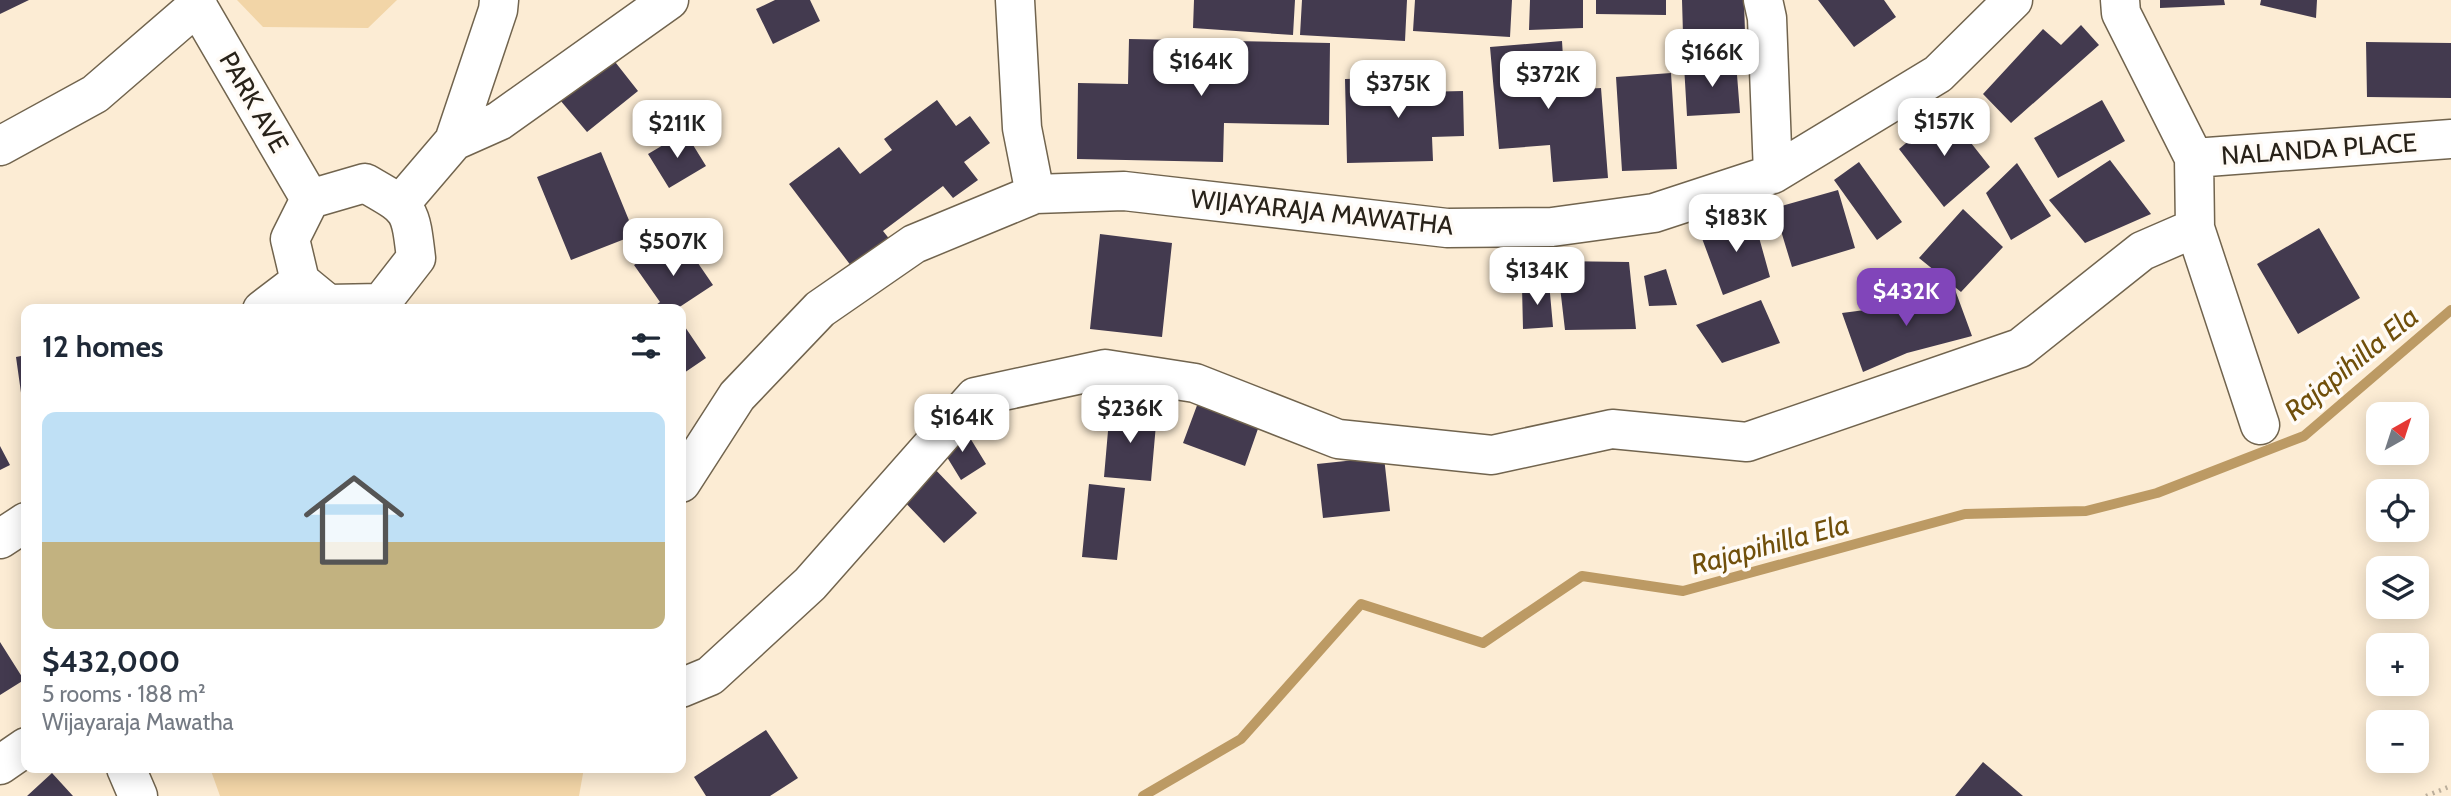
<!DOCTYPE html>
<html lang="en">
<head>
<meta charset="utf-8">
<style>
	body { margin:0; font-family:Cabin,sans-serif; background:#f2f2f3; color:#1f2937; height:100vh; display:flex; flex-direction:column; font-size:26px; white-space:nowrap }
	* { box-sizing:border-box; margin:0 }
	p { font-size:23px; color:#747a83 }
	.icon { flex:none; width:38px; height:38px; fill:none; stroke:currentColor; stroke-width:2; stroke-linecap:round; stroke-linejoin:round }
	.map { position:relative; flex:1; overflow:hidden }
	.sheet { position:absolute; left:21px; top:304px; width:665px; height:469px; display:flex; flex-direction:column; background:#fff; border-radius:14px; box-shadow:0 4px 18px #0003 }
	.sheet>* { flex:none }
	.needle { width:46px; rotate:39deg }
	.buttons { position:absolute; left:2366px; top:402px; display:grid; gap:14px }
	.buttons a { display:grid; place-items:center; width:63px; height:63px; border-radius:14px; background:#fff; box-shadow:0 4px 18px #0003; font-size:35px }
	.price { position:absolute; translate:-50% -60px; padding:0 16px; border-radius:14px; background:#fff; color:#222; font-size:23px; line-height:46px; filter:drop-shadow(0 2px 4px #0008) }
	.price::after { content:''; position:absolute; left:50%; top:42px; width:21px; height:16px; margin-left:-10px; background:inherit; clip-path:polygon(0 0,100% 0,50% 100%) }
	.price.on { background:#8145ba; color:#fff }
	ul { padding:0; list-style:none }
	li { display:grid; align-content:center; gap:14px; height:371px; padding:0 21px }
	li span { display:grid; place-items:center; height:217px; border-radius:14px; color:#555 }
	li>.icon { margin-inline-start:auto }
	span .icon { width:126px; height:126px; fill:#fffc; stroke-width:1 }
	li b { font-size:30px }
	h2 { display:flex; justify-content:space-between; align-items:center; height:84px; padding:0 21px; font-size:30px }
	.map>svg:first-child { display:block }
	.green { fill:#f2d5a7 }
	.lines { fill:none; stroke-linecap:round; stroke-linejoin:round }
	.stream { stroke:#bc9a64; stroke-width:10 }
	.building { fill:#433a4f }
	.street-casing { stroke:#71644e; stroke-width:41 }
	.secondary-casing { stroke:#71644e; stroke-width:41 }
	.path { stroke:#bbae9b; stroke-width:4.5; stroke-dasharray:2 5; stroke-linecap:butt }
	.street { stroke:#fff; stroke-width:38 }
	.secondary { stroke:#fff; stroke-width:38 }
	.labels { text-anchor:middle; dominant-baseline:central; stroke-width:7; stroke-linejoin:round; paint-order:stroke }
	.street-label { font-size:26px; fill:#282219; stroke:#fffbf6 }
	.water-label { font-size:28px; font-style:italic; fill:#704f0a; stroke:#fffbf6 }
</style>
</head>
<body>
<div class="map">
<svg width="2451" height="796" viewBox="0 0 2451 796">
	<rect width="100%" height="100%" fill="#fcecd4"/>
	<path class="green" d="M237,0H397L368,28L263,27Z
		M210,768H584L579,796H220Z"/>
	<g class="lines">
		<path class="stream" d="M1143,796L1241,739L1361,604L1483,643L1582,576L1683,591L1965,514L2086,511L2157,493L2304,436L2451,310"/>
	</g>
	<path class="building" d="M0,0H29L0,14Z
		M775,0H810L820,21L773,44L756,9Z
		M1194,0H1295L1293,35L1193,28Z
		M1302,0H1407L1405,41L1300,35Z
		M1415,0H1512L1510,37L1413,31Z
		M1530,0H1583V28L1529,30Z
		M1596,0H1666V15L1596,14Z
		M1682,0H1744L1745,33L1683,34Z
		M1818,0H1884L1896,17L1854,47Z
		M2160,0H2224L2225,5L2160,8Z
		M2261,0H2317L2316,18L2260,5Z
		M2081,25L2099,45L2011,123L1983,94L2043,29L2061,45Z
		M1129,39L1330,43L1329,125L1224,123L1223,162L1077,159L1078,83L1128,84Z
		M1562,41L1565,90L1601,88L1608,178L1553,182L1550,145L1499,149L1490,47Z
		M2366,42L2451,43V98L2367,97Z
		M612,58L638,91L587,132L560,100Z
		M1736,62L1740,113L1687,116L1684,65Z
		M1671,73L1677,169L1622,171L1616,77Z
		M1420,77V92L1463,91L1464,136L1432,137L1433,161L1347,163L1345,79Z
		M937,100L956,126L970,116L990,143L964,162L978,180L953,198L943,186L883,231L899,251L861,279L789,184L839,147L860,174L892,150L884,139Z
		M2102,100L2125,141L2058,178L2034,138Z
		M1945,110L1990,167L1944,207L1899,149Z
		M685,132L706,166L669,188L648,154Z
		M601,152L635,235L571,260L537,177Z
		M2110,160L2151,214L2085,243L2049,200Z
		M1859,162L1902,222L1877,240L1834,180Z
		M2017,163L2051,216L2011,240L1986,193Z
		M1838,190L1855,248L1792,267L1774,208Z
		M1963,209L2003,247L1961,292L1919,258Z
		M1752,212L1770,277L1723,295L1700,233Z
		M2319,228L2360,298L2298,334L2257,264Z
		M1100,234L1172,243L1162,337L1090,329Z
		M665,244L675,259L689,250L713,285L675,310H649L660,302L634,265Z
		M1557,261L1629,262L1636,329L1565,330Z
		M1666,269L1677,305L1649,306L1644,276Z
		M1549,282L1553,327L1523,329L1522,287Z
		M1954,287L1972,336L1907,353L1863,372L1842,313L1888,307Z
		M1761,300L1780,343L1722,363L1696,325Z
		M681,321L706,358L681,375Z
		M26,355V407H23L16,357Z
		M1199,400L1260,423L1245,466L1183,443Z
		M1110,408L1157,413L1151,481L1104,477Z
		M964,428L986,464L961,480L939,444Z
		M0,446L10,465L0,470Z
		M1384,457L1390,511L1323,518L1317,464Z
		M931,465L977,513L944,543L898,495Z
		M1089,484L1125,488L1117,560L1082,557Z
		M0,642L24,680L0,695Z
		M766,730L798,778L770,796H706L694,777Z
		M1983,762L2023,796H1955Z
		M52,773L73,796H27Z"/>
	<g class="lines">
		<defs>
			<path id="street" d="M194,0L310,199
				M1015,0L1022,128L1035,194
				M1763,0L1767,18L1773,174
				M2120,0L2121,13L2194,158L2195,228L2260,425
				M0,146L95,94L198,5
				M2194,158L2451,139
				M365,183C410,209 410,206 416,258L381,303L328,304L300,281L290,239L310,199Z
				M262,310L300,281
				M681,483L737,396L820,309L914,244L1035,194L1124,191L1447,228L1552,227L1654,213L1773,174L1938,74L2013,0
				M0,539L26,522
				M681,688L710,676L810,584L975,397L1105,369L1195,383L1338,439L1492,455L1612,429L1747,442L2020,348L2142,251L2195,228
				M0,765L26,747
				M126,768L138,796"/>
			<path id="secondary" d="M454,141L498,10L499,0
				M401,203L454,141L499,121L669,0"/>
		</defs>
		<use href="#street" class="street-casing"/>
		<use href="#secondary" class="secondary-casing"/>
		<path class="path" d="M2426,796L2451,786"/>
		<use href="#street" class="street"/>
		<use href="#secondary" class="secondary"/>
	</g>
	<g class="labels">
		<g class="street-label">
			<text transform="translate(254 102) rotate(60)">PARK AVE</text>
			<text transform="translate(2319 149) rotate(-4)">NALANDA PLACE</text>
			<text transform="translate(1322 212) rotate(6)">WIJAYARAJA MAWATHA</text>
		</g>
		<g class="water-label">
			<text transform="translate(2351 363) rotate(-39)">Rajapihilla Ela</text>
			<text transform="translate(1770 544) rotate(-15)">Rajapihilla Ela</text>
		</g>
	</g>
</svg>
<div class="buttons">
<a><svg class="needle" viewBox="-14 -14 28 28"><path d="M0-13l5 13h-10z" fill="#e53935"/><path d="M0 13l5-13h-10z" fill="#747a83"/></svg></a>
<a><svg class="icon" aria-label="locate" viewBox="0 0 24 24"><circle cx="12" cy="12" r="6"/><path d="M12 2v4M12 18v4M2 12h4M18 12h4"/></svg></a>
<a><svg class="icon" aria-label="layers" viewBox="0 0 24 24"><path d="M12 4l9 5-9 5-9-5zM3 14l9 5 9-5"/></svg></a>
<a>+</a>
<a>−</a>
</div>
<b class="price" style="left:1712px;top:89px">$166K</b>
<b class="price" style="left:1201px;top:98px">$164K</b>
<b class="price" style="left:1548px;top:111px">$372K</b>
<b class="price" style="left:1398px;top:120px">$375K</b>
<b class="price" style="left:1944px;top:158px">$157K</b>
<b class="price" style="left:677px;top:160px">$211K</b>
<b class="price" style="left:1736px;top:254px">$183K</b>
<b class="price" style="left:673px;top:278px">$507K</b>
<b class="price" style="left:1537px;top:307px">$134K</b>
<b class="price on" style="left:1906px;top:328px">$432K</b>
<b class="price" style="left:1130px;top:445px">$236K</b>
<b class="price" style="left:962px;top:454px">$164K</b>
<section class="sheet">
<h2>12 homes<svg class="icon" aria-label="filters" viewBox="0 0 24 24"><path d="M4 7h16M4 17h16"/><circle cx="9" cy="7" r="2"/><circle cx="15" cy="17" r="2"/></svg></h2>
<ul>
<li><span style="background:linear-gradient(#bfe0f5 60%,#c2b280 0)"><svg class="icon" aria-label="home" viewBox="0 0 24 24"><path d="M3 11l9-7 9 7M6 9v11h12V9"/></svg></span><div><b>$432,000</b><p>5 rooms · 188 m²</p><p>Wijayaraja Mawatha</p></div></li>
</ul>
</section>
</div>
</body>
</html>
